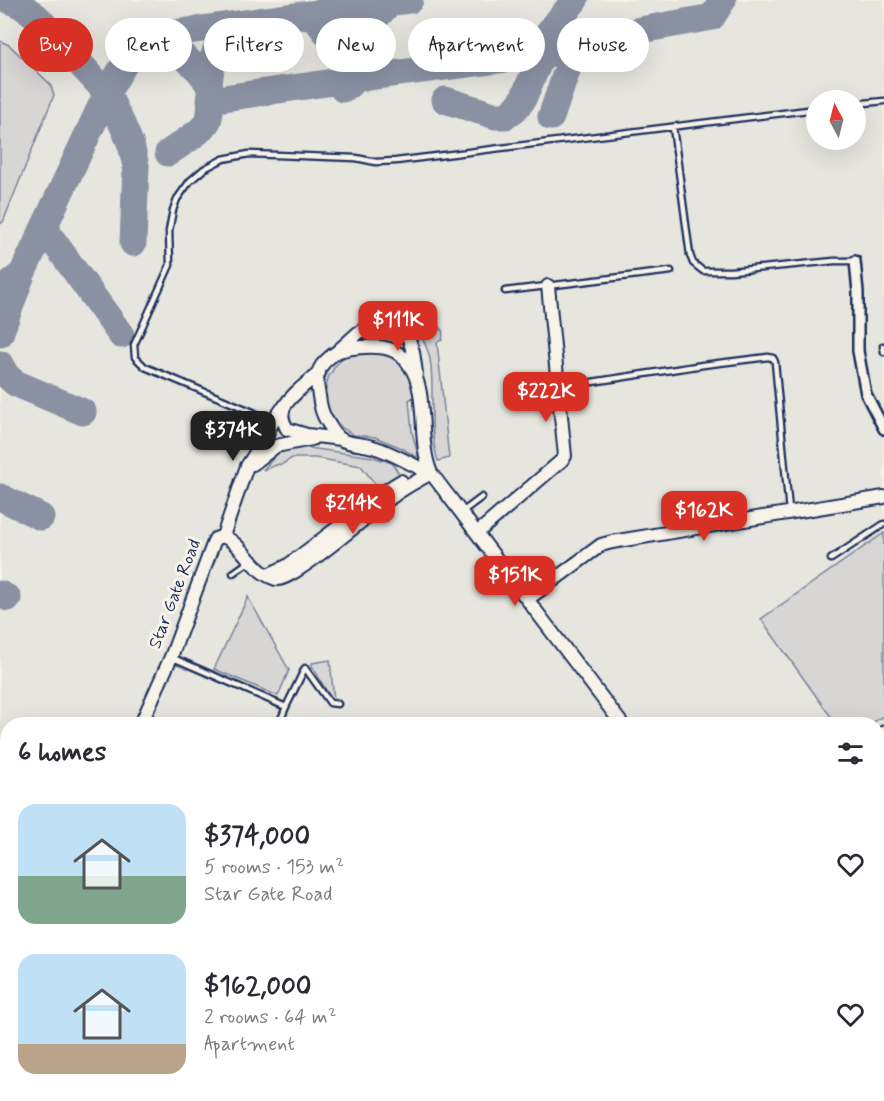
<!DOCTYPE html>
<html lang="en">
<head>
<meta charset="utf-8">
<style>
	body { margin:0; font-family:Mynerve,sans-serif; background:#f7f7f7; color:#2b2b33; height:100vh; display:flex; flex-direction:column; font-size:22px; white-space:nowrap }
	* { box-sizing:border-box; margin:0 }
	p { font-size:20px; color:#7c7c81 }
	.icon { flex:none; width:33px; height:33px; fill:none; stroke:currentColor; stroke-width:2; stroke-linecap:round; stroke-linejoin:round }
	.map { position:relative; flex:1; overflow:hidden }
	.drawer { position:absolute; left:0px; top:717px; width:885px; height:384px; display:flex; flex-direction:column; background:#fff; border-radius:24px 24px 0 0; box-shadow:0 6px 24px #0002 }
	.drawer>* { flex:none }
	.hud { position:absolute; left:18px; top:18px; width:849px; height:54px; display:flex; gap:12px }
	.needle { width:39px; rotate:353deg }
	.controls { position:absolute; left:806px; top:90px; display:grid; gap:12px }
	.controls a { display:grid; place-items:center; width:60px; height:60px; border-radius:50%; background:#fff; box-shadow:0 6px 24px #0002; font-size:30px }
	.price { position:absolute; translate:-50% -51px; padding:0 14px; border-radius:12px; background:#d93025; color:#fff; font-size:20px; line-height:39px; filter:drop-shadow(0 2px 3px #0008) }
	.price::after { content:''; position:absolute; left:50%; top:36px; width:18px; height:14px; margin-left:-9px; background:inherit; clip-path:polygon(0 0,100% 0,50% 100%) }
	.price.current { background:#222; color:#fff }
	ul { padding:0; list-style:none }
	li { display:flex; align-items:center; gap:18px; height:150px; padding:0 18px }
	li span { display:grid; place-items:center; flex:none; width:168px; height:120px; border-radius:18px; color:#555 }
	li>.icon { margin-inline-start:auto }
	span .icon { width:72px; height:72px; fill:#fffc; stroke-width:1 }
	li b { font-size:26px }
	h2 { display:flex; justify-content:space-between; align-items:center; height:72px; padding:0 18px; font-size:26px }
	.pill { padding:0 21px; border-radius:27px; background:#fff; box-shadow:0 6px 24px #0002; font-size:21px; line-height:54px }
	.pill.current { background:#d93025; color:#fff }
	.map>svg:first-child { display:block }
	.built { fill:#e6e5de; fill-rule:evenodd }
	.green { fill:#d7d6d4; stroke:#798299; stroke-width:1.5 }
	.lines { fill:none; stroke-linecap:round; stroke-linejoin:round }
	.taxiway { stroke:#8991a3; stroke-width:27 }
	.lane-casing { stroke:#1b2f5e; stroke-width:9 }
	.street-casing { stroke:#1b2f5e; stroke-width:14 }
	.secondary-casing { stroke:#1b2f5e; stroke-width:16 }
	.lane { stroke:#f7f3e8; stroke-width:4.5 }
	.street { stroke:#f7f3e8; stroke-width:9 }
	.secondary { stroke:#f7f3e8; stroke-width:12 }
	.labels { text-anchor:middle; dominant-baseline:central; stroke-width:6; stroke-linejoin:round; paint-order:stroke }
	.street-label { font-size:18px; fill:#1b2f5e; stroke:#f7f3e8 }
</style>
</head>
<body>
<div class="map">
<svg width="884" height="1101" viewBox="0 0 884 1101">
	<rect width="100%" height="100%" fill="#f7f3e8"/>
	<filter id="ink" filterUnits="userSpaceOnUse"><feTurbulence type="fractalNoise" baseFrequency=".0167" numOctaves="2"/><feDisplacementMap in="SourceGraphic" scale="12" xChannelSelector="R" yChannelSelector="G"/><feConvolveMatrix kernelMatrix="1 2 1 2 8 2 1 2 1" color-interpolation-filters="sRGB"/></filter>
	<g filter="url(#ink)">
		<path class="built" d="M0,0H884V1101H0ZM816,100H855V140H816ZM8,724H878V1094H8Z"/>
		<path class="green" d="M0,41L9,45L50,84L54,95L3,222L0,224Z
			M429,322L430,326L435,325L436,322C442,328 444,332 442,340L437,342L449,458L438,461C431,438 432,416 432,392C432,380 432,366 429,355C427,347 423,340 420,334C421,327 423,324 429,322Z
			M360,351L387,353L396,358L410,379L414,397L409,400L412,432L418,455L416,457L402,448L375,437L354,435L342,428L333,418L327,406L325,393L328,378L335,366L346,355Z
			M302,447L373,457L392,463L400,475L380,490L361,466L315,458H292L281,465L279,464L263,470L277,454L295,448Z
			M884,533V715L871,724H836L761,619Z
			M248,597L289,670L278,696L214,669Z
			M330,660L334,701L330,697L312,666V663Z
			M117,1094H378L379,1100L416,1096V1101H135Z
			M421,1094H558L559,1101H422Z"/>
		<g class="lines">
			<path class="taxiway" d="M9,0L22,6L37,17L107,93L123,126L131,145L136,166L133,243
				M300,16L310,17L317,21L353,67C356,78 353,84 343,89
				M151,40C171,44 199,66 208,84C212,92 211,113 208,121C202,132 179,145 168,153
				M353,67C360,40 370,22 390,3
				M209,86C211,62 214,44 232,26
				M210,100L354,79L574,50L586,40L712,17L723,0
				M445,100L496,116H506L514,110L522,101L542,55L547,34L575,0
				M551,117L574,50
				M47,221V229L49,235L121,335
				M0,291L22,274L107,93L133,50L159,35L410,0
				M0,334L22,274
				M0,364L6,375L15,383L83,412
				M0,497L41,517
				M0,594L8,598"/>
			<defs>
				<path id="lane" d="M855,104L884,101
					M673,127L690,255L693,263L703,271H731L834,261H855
					M505,291L671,271
					M398,320L432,316
					M883,346L884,352
					M592,382L703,365L768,357L773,358L775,362L789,511
					M272,422L253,412L145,367L135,357L134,345L170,265L169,231L173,210L177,199L190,181L204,169L223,159L249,154L356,158L376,162L396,161L816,109
					M462,512L482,497
					M831,559L884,524
					M233,573L250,561
					M171,657L286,707L305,668L330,703L338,704
					M279,724L286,707
					M878,780L882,788V793L878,799L879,803L884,812
					M878,836L884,844
					M878,999L884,1008"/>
				<path id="street" d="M855,261L858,292V351L866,394L884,429
					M878,736L884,731"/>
				<path id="secondary" d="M338,351L358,333L378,322L396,320L406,329L413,352L416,373
					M319,373C310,381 284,400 283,411C281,418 284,423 287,429L307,435L341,439
					M253,464L276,446L312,439
					M431,473C411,465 394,453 373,447C363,444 350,444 342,440C335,436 329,425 325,418C321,411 320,404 319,396C317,385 315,375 322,365C325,361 334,353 339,351C352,347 376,345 389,349C397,351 406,359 410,366C429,393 417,441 431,473L622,724
					M477,533L561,461L565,456L548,286
					M223,536L247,466L260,446L273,422L282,409
					M268,575L287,566L388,489L401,481
					M528,599L601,545L612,542L884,497
					M141,724L171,657L215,539L223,536C244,545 252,572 276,579C292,583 378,506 396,494C407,486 419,480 431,473
					M878,1058L884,1067
					M0,1068L8,1050"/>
			</defs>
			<use href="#lane" class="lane-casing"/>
			<use href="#street" class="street-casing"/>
			<use href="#secondary" class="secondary-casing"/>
			<use href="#lane" class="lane"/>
			<use href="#street" class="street"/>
			<use href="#secondary" class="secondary"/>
		</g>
	</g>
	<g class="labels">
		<g class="street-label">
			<text transform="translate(175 594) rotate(-69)">Star Gate Road</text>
		</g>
	</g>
</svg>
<div class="controls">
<a><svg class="needle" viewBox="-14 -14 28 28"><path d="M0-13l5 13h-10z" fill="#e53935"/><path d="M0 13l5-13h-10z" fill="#7c7c81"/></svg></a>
</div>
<b class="price" style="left:398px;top:352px">$111K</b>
<b class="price" style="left:546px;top:423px">$222K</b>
<b class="price current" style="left:233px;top:462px">$374K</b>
<b class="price" style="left:353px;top:535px">$214K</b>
<b class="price" style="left:704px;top:542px">$162K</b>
<b class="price" style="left:515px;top:607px">$151K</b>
<div class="hud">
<a class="pill current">Buy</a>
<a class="pill">Rent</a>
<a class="pill">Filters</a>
<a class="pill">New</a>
<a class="pill">Apartment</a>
<a class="pill">House</a>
</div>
<section class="drawer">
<h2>6 homes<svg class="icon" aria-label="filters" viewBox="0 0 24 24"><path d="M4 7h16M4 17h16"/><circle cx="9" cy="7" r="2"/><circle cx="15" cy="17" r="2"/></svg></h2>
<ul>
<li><span style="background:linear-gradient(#bfe0f5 60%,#7fa58c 0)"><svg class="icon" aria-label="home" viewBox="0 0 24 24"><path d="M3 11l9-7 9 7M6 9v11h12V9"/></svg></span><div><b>$374,000</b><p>5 rooms · 153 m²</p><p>Star Gate Road</p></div><svg class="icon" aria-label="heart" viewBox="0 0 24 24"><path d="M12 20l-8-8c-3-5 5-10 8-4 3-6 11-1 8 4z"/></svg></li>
<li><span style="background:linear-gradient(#bfe0f5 75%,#b9a48a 0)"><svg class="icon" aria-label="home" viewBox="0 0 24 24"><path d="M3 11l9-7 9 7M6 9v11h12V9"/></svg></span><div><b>$162,000</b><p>2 rooms · 64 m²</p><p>Apartment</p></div><svg class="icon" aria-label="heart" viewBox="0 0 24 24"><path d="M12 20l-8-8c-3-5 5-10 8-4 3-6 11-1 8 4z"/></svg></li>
</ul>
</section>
</div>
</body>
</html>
